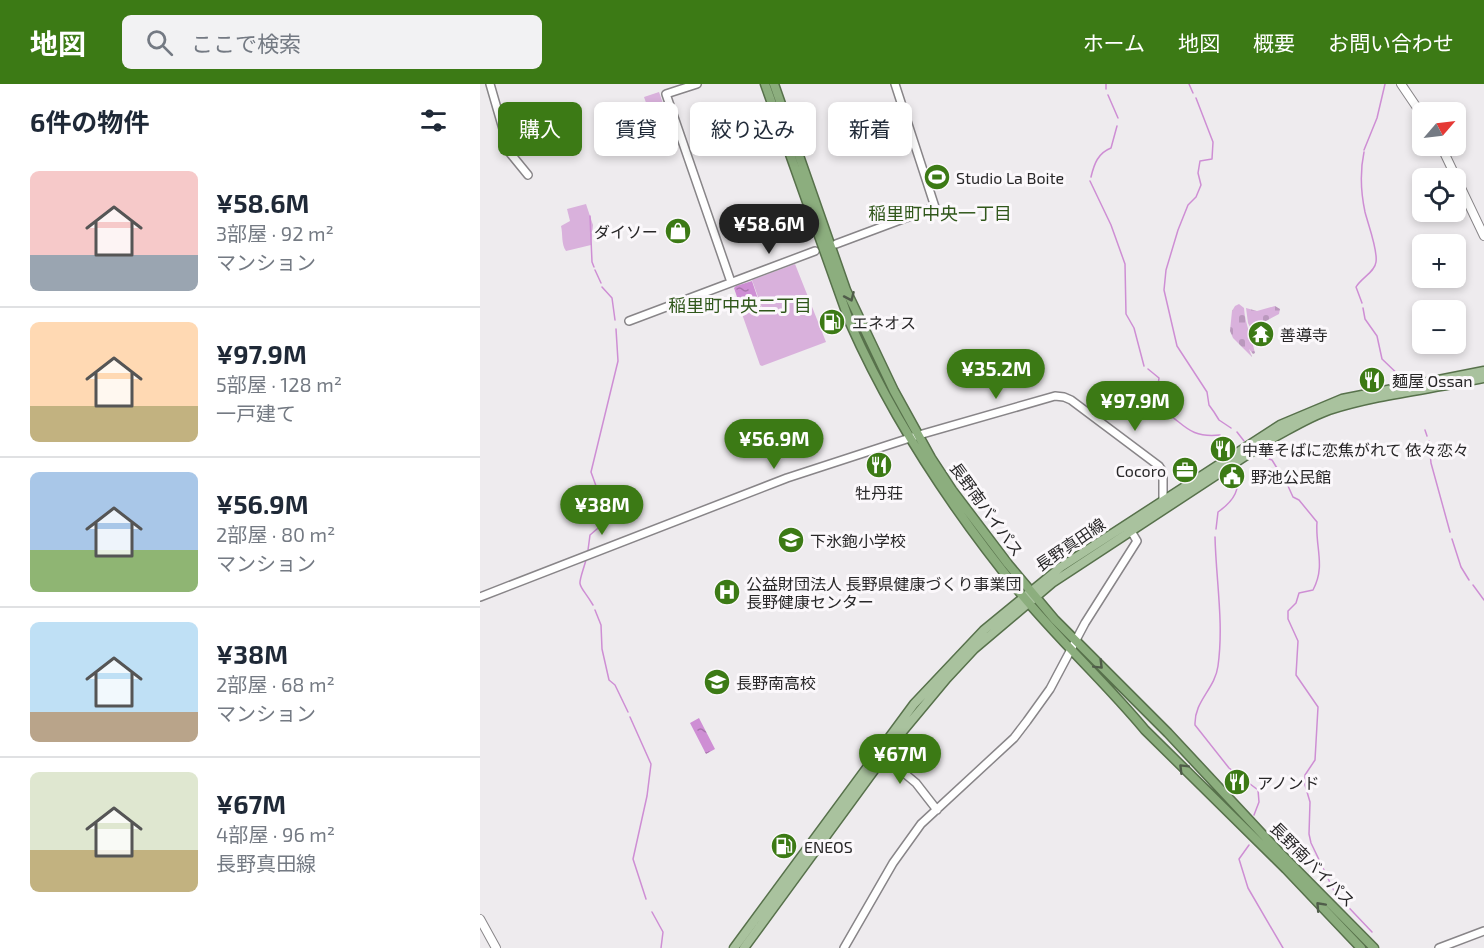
<!DOCTYPE html>
<html lang="ja">
<head>
<meta charset="utf-8">
<style>
	body { margin:0; font-family:"Exo 2","Noto Sans JP",sans-serif; background:#f2f2f3; color:#1f2937; height:100vh; display:flex; flex-direction:column; font-size:22px; white-space:nowrap }
	* { box-sizing:border-box; margin:0 }
	p { font-size:20px; color:#747a83 }
	.icon { flex:none; width:33px; height:33px; fill:none; stroke:currentColor; stroke-width:2; stroke-linecap:round; stroke-linejoin:round }
	.map { position:relative; flex:1; overflow:hidden }
	.sheet { display:flex; flex-direction:column; background:#fff; width:480px }
	.sheet>* { flex:none }
	.banner { position:absolute; left:18px; top:18px; width:570px; height:54px; display:flex; gap:12px }
	.needle { width:39px; rotate:62deg }
	.buttons { position:absolute; left:932px; top:18px; display:grid; gap:12px }
	.buttons a { display:grid; place-items:center; width:54px; height:54px; border-radius:9px; background:#fff; box-shadow:0 3px 9px #0003; font-size:30px }
	.price { position:absolute; translate:-50% -51px; padding:0 14px; border-radius:21px; background:#3c7a15; color:#fff; font-size:20px; line-height:39px; filter:drop-shadow(0 2px 3px #0008) }
	.price::after { content:''; position:absolute; left:50%; top:36px; width:18px; height:14px; margin-left:-9px; background:inherit; clip-path:polygon(0 0,100% 0,50% 100%) }
	.price.on { background:#222; color:#fff }
	ul { padding:0; list-style:none }
	li { display:flex; align-items:center; gap:18px; height:150px; padding:0 30px }
	li+li { border-top:2px solid #e0e1e3 }
	li span { display:grid; place-items:center; flex:none; width:168px; height:120px; border-radius:9px; color:#555 }
	li>.icon { margin-inline-start:auto }
	span .icon { width:72px; height:72px; fill:#fffc; stroke-width:1 }
	li b { font-size:26px }
	h2 { display:flex; justify-content:space-between; align-items:center; height:72px; padding:0 30px; font-size:26px }
	.chip { padding:0 21px; border-radius:9px; background:#fff; box-shadow:0 3px 9px #0003; font-size:21px; line-height:54px }
	.chip.on { background:#3c7a15; color:#fff }
	header { display:flex; align-items:center; gap:36px; box-sizing:border-box; height:84px; padding:0 30px; background:#3c7a15; color:#fff }
	header strong { font-size:28px }
	nav { display:flex; gap:33px; margin-inline-start:auto; font-size:21px }
	.search { width:420px; height:54px; background:#f2f2f3; display:flex; align-items:center; gap:15px; box-sizing:border-box; padding:0 21px; border-radius:9px; color:#747a83; font-size:22px }
	main { display:flex; flex:1; min-height:0 }
	.map>svg:first-child { display:block }
	.cemetery { fill:url(#cemetery-stones) }
	.park { fill:#d9b1dc }
	.water { fill:url(#water-ripples) }
	.lines { fill:none; stroke-linecap:round; stroke-linejoin:round }
	.stream { stroke:#ce8ed4; stroke-width:1.5 }
	.tertiary-casing { stroke:#888588; stroke-width:10 }
	.secondary-casing { stroke:#888588; stroke-width:10 }
	.primary-casing { stroke:#57714b; stroke-width:11 }
	.trunk-casing { stroke:#57714b; stroke-width:11 }
	.tertiary { stroke:#fff; stroke-width:7 }
	.secondary { stroke:#fff; stroke-width:8 }
	.primary { stroke:#a9c29e; stroke-width:8 }
	.trunk { stroke:#8cae7e; stroke-width:8 }
	.oneway { stroke:#505d4a }
	.labels { text-anchor:middle; dominant-baseline:central; stroke-width:6; stroke-linejoin:round; paint-order:stroke }
	.poi-label { font-size:16px; fill:#282728; stroke:#fbf8fb; text-anchor:start }
	.street-label { font-size:16px; fill:#282728; stroke:#fbf8fb }
	.neighbourhood-label { font-size:18px; fill:#30571b; stroke:#fbf8fb }
</style>
</head>
<body>
<header>
<strong>地図</strong>
<div class="search"><svg class="icon" aria-label="search" viewBox="0 0 24 24"><circle cx="10" cy="10" r="6"/><path d="M15 15l6 6"/></svg>ここで検索</div>
<nav><a>ホーム</a><a>地図</a><a>概要</a><a>お問い合わせ</a></nav>
</header>
<main>
<section class="sheet">
<h2>6件の物件<svg class="icon" aria-label="filters" viewBox="0 0 24 24"><path d="M4 7h16M4 17h16"/><circle cx="9" cy="7" r="2"/><circle cx="15" cy="17" r="2"/></svg></h2>
<ul>
<li><span style="background:linear-gradient(#f6c9c9 70%,#9aa5b1 0)"><svg class="icon" aria-label="home" viewBox="0 0 24 24"><path d="M3 11l9-7 9 7M6 9v11h12V9"/></svg></span><div><b>¥58.6M</b><p>3部屋 · 92 m²</p><p>マンション</p></div></li>
<li><span style="background:linear-gradient(#ffd9b3 70%,#c2b280 0)"><svg class="icon" aria-label="home" viewBox="0 0 24 24"><path d="M3 11l9-7 9 7M6 9v11h12V9"/></svg></span><div><b>¥97.9M</b><p>5部屋 · 128 m²</p><p>一戸建て</p></div></li>
<li><span style="background:linear-gradient(#a9c7e8 65%,#8fb573 0)"><svg class="icon" aria-label="home" viewBox="0 0 24 24"><path d="M3 11l9-7 9 7M6 9v11h12V9"/></svg></span><div><b>¥56.9M</b><p>2部屋 · 80 m²</p><p>マンション</p></div></li>
<li><span style="background:linear-gradient(#bfe0f5 75%,#b9a48a 0)"><svg class="icon" aria-label="home" viewBox="0 0 24 24"><path d="M3 11l9-7 9 7M6 9v11h12V9"/></svg></span><div><b>¥38M</b><p>2部屋 · 68 m²</p><p>マンション</p></div></li>
<li><span style="background:linear-gradient(#dfe7d0 65%,#c2b280 0)"><svg class="icon" aria-label="home" viewBox="0 0 24 24"><path d="M3 11l9-7 9 7M6 9v11h12V9"/></svg></span><div><b>¥67M</b><p>4部屋 · 96 m²</p><p>長野真田線</p></div></li>
</ul>
</section>
<div class="map">
<svg width="1004" height="864" viewBox="0 0 1004 864">
	<defs>
		<pattern id="cemetery-stones" width="16" height="16" patternUnits="userSpaceOnUse" patternTransform="scale(1.5)"><rect width="16" height="16" fill="#d9b1dc"/><path d="M2 7V4a2 2 0 0 1 4 0v3zM10 15v-3a2 2 0 0 1 4 0v3z" fill="#ba98bd"/></pattern>
		<pattern id="water-ripples" width="26" height="14" patternUnits="userSpaceOnUse" patternTransform="scale(1.5)"><rect width="26" height="14" fill="#ce8ed4"/><path d="M2 4q2-2 4 0t4 0M15 11q2-2 4 0t4 0" fill="none" stroke="#a774ac"/></pattern>
	</defs>
	<rect width="100%" height="100%" fill="#eeebee"/>
	<path class="cemetery" d="M759,220L764,224C765,240 772,254 775,269L773,270L769,265L772,273L753,254L750,247L752,227L755,222Z
		M795,222L800,225L799,230L771,245L768,239L766,224L777,227Z"/>
	<path class="park" d="M179,8L189,37L185,39L172,36L164,13Z
		M106,120L113,141L111,161L86,167C81,160 83,150 81,142L90,137L87,125Z
		M315,180L346,258L282,282L280,281L262,230L282,224L272,196Z"/>
	<path class="water" d="M272,197L281,224L269,228L268,224L264,225L263,221L260,222L254,204L256,202Z
		M219,634L235,665L226,670L210,639Z"/>
	<g class="lines">
		<path class="stream" d="M626,0V5
			M709,0L713,9
			M628,11L638,34
			M716,14L733,58L732,75L720,77L718,89L721,101L716,113L708,121L698,146L686,186L684,206L697,262L727,308L729,321L734,328L739,336L751,344
			M884,66L897,34L905,0
			M611,93C614,80 618,69 631,64L637,42
			M610,97L631,141L645,180L646,230L654,244L664,282
			M110,132L112,178L114,183
			M115,186L121,199
			M122,203L132,214L135,236
			M882,219L876,203C881,194 895,188 896,178C898,166 888,140 885,128C881,109 880,87 884,68
			M883,224L885,235L897,252L902,275L924,296
			M668,285L679,294L675,323C703,334 704,355 740,351
			M945,346L947,352
			M757,348L764,357
			M741,353L750,365
			M949,357L951,379L970,448
			M777,371L792,376L808,402L813,413L819,416L837,438C835,463 846,482 833,506L819,509L816,519L808,527V535L818,557L816,591L838,623L835,676L825,691V701L830,718L829,750L831,759L855,809L892,848
			M736,445L738,428C755,416 760,406 758,384
			M735,453C736,496 744,539 738,582C735,605 714,617 715,641L749,684L778,706L779,718L774,731
			M972,455L981,483L989,496
			M108,466L110,451L124,439L125,435V427L111,388L138,277L136,245
			M106,476C97,507 97,495 113,521
			M993,501L1004,516
			M115,526L121,541L122,565L129,596L135,601L148,628
			M150,633L171,680L167,712L153,775L166,815
			M769,761L759,775L768,804L803,864
			M172,828L183,848L181,864"/>
		<defs>
			<path id="tertiary" d="M10,0L30,69L48,91
				M217,0L186,10L251,198
				M356,160L455,123L415,0
				M149,237L335,167
				M0,513L307,394L439,351L575,312L584,313L591,316L679,382L683,388V417
				M404,668L418,684L436,699L457,726
				M364,864L413,779L441,740L534,654L547,637L570,605L605,539L657,457L651,447
				M959,864L1004,847"/>
			<path id="secondary" d="M921,0L942,31
				M961,62L1004,152
				M0,835L16,864"/>
			<path id="primary" d="M254,864L434,620L504,546L581,483L800,341L862,315L1004,287
				M264,864L422,648L467,594L494,565L572,499L791,355C810,345 829,333 849,326C899,310 953,305 1004,294"/>
			<path id="trunk" d="M285,0L370,239C414,338 474,428 542,511C581,558 626,599 665,646L806,785L881,864
				M294,0L366,206L414,307L451,374L472,406L528,480L575,536L688,649L799,768L894,864"/>
		</defs>
		<use href="#tertiary" class="tertiary-casing"/>
		<use href="#secondary" class="secondary-casing"/>
		<use href="#primary" class="primary-casing"/>
		<use href="#trunk" class="trunk-casing"/>
		<use href="#tertiary" class="tertiary"/>
		<use href="#secondary" class="secondary"/>
		<use href="#primary" class="primary"/>
		<use href="#trunk" class="trunk"/>
	</g>
	<defs><path id="oneway-chevron" d="M-2-3.5L2.5 0L-2 3.5" fill="none" stroke-width="1.6" stroke-linecap="round" stroke-linejoin="round" transform="scale(1.5)"/></defs>
	<g class="oneway">
		<use href="#oneway-chevron" transform="translate(370 213) rotate(66)"/>
		<use href="#oneway-chevron" transform="translate(619 581) rotate(45)"/>
		<use href="#oneway-chevron" transform="translate(703 684) rotate(-135)"/>
		<use href="#oneway-chevron" transform="translate(840 822) rotate(-133)"/>
	</g>
	<defs>
		<symbol id="stadium-disc" viewBox="-11 -11 22 22"><circle r="9.5" fill="#3c7a15" stroke="#fbf8fb"/><path d="M0-5a6.5 5 0 1 0 0 10a6.5 5 0 1 0 0-10ZM-3.5-1.8h7v3.6h-7Z" fill="#fff"/></symbol>
		<symbol id="shop-disc" viewBox="-11 -11 22 22"><circle r="9.5" fill="#3c7a15" stroke="#fbf8fb"/><path d="M-5-2.5h2.3a2.7 3.5 0 0 1 5.4 0H5L5.5 6h-11ZM-1.5-2.5h3a1.5 2.3 0 0 0-3 0Z" fill="#fff"/></symbol>
		<symbol id="fuel-disc" viewBox="-11 -11 22 22"><circle r="9.5" fill="#3c7a15" stroke="#fbf8fb"/><path d="M-5.5-6h7V0h2V4h1.3V-2.5L3-4.5l.8-.8L6-3V5H2.5V1h-1V6h-7ZM-4.2-4.7v3.2H.2V-4.7Z" fill="#fff"/></symbol>
		<symbol id="temple-disc" viewBox="-11 -11 22 22"><circle r="9.5" fill="#3c7a15" stroke="#fbf8fb"/><path d="M0-6L5-2H3V0L6.5 2.5H4V6H1.5V3h-3V6H-4V2.5H-6.5L-3 0V-2H-5Z" fill="#fff"/></symbol>
		<symbol id="restaurant-disc" viewBox="-11 -11 22 22"><circle r="9.5" fill="#3c7a15" stroke="#fbf8fb"/><path d="M-5-6h1v4h1v-4h1v4h1v-4h1v5L-1.5 .5V6h-2V.5L-5-1ZM5-6V6H3V1.5H1.5Q1.5-4 5-6Z" fill="#fff"/></symbol>
		<symbol id="office-disc" viewBox="-11 -11 22 22"><circle r="9.5" fill="#3c7a15" stroke="#fbf8fb"/><path d="M-6-3h4V-5.5h4V-3h4V5H-6ZM-1-4.5V-3h2v-1.5ZM-6 0V1H6V0Z" fill="#fff"/></symbol>
		<symbol id="civic-disc" viewBox="-11 -11 22 22"><circle r="9.5" fill="#3c7a15" stroke="#fbf8fb"/><path d="M-.6-6.5H3V-4.5H.6V-3L4-1V1h2V6H-6V1h2V-1L-.6-3ZM-1.2 2.5V6h2.4V2.5Z" fill="#fff"/></symbol>
		<symbol id="school-disc" viewBox="-11 -11 22 22"><circle r="9.5" fill="#3c7a15" stroke="#fbf8fb"/><path d="M0-5L7-2L0 1L-7-2ZM-4 1L0 2.5L4 1V4Q0 6-4 4Z" fill="#fff"/></symbol>
		<symbol id="hospital-disc" viewBox="-11 -11 22 22"><circle r="9.5" fill="#3c7a15" stroke="#fbf8fb"/><path d="M-5-5h3v3.5h4V-5h3V5h-3V1.5h-4V5h-3Z" fill="#fff"/></symbol>
	</defs>
	<g fill-rule="evenodd">
		<use href="#stadium-disc" x="442" y="78" width="30" height="30"/>
		<use href="#shop-disc" x="183" y="132" width="30" height="30"/>
		<use href="#fuel-disc" x="337" y="223" width="30" height="30"/>
		<use href="#temple-disc" x="766" y="235" width="30" height="30"/>
		<use href="#restaurant-disc" x="877" y="281" width="30" height="30"/>
		<use href="#restaurant-disc" x="728" y="350" width="30" height="30"/>
		<use href="#restaurant-disc" x="384" y="366" width="30" height="30"/>
		<use href="#office-disc" x="690" y="371" width="30" height="30"/>
		<use href="#civic-disc" x="737" y="377" width="30" height="30"/>
		<use href="#school-disc" x="296" y="441" width="30" height="30"/>
		<use href="#hospital-disc" x="232" y="493" width="30" height="30"/>
		<use href="#school-disc" x="222" y="583" width="30" height="30"/>
		<use href="#restaurant-disc" x="742" y="683" width="30" height="30"/>
		<use href="#fuel-disc" x="289" y="747" width="30" height="30"/>
	</g>
	<g class="labels">
		<g class="poi-label">
			<text x="476" y="93">Studio La Boite</text>
			<text x="178" y="147" text-anchor="end">ダイソー</text>
			<text x="372" y="238">エネオス</text>
			<text x="800" y="250">善導寺</text>
			<text x="912" y="296">麺屋 Ossan</text>
			<text x="762" y="365">中華そばに恋焦がれて 依々恋々</text>
			<text x="686" y="386" text-anchor="end">Cocoro</text>
			<text x="771" y="392">野池公民館</text>
			<text x="399" y="408" text-anchor="middle">牡丹荘</text>
			<text x="330" y="456">下氷鉋小学校</text>
			<text x="266" y="499">公益財団法人 長野県健康づくり事業団<tspan x="266" dy="18">長野健康センター</tspan></text>
			<text x="256" y="598">長野南高校</text>
			<text x="777" y="698">アノンド</text>
			<text x="324" y="762">ENEOS</text>
		</g>
		<g class="street-label">
			<text transform="translate(507 425) rotate(54)">長野南バイパス</text>
			<text transform="translate(590 460) rotate(-34)">長野真田線</text>
			<text transform="translate(833 780) rotate(45)">長野南バイパス</text>
		</g>
		<g class="neighbourhood-label">
			<text x="460" y="129">稲里町中央一丁目</text>
			<text x="260" y="221">稲里町中央二丁目</text>
		</g>
	</g>
</svg>
<div class="buttons">
<a><svg class="needle" viewBox="-14 -14 28 28"><path d="M0-13l5 13h-10z" fill="#e53935"/><path d="M0 13l5-13h-10z" fill="#747a83"/></svg></a>
<a><svg class="icon" aria-label="locate" viewBox="0 0 24 24"><circle cx="12" cy="12" r="6"/><path d="M12 2v4M12 18v4M2 12h4M18 12h4"/></svg></a>
<a>+</a>
<a>−</a>
</div>
<b class="price on" style="left:289px;top:171px">¥58.6M</b>
<b class="price" style="left:516px;top:316px">¥35.2M</b>
<b class="price" style="left:655px;top:348px">¥97.9M</b>
<b class="price" style="left:294px;top:386px">¥56.9M</b>
<b class="price" style="left:122px;top:452px">¥38M</b>
<b class="price" style="left:420px;top:701px">¥67M</b>
<div class="banner">
<a class="chip on">購入</a>
<a class="chip">賃貸</a>
<a class="chip">絞り込み</a>
<a class="chip">新着</a>
</div>
</div>
</main>
</body>
</html>
